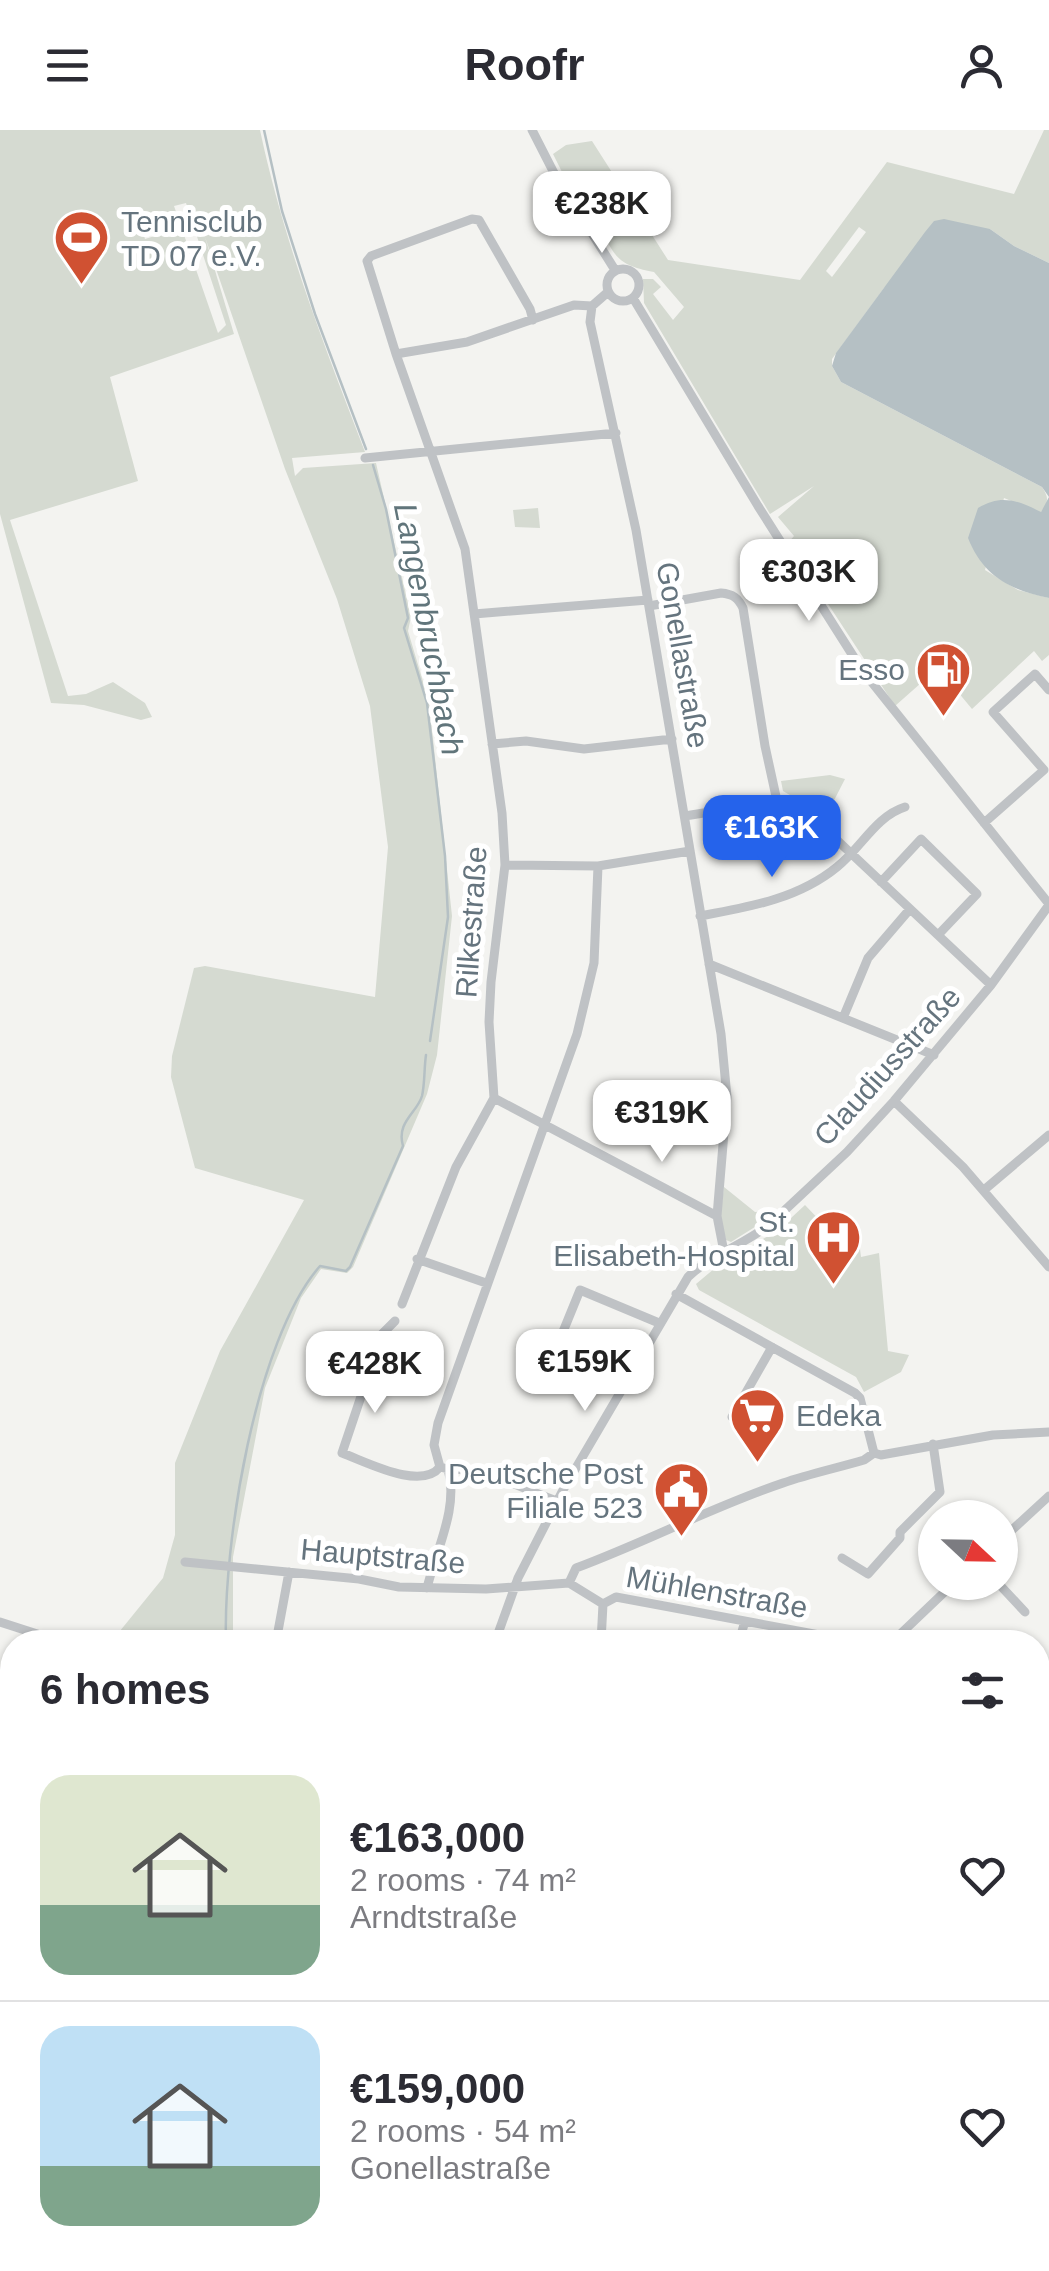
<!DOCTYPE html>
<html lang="en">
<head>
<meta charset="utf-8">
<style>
	body { margin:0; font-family:Arial,sans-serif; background:#f7f7f7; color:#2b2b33; height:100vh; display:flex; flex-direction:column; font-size:38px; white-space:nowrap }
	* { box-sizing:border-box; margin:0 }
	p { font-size:32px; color:#7c7c81 }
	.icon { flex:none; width:55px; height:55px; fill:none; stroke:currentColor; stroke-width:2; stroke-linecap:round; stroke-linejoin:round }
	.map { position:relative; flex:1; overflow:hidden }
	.sheet { position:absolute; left:0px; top:1500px; width:1050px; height:642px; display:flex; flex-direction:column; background:#fff; border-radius:40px 40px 0 0; box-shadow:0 2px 8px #0004 }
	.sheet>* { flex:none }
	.needle { width:65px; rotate:112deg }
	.tools { position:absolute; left:918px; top:1370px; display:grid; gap:20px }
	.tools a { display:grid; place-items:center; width:100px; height:100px; border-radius:50%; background:#fff; box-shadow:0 2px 8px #0004; font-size:50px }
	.price { position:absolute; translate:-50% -85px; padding:0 22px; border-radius:20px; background:#fff; color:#222; font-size:32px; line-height:65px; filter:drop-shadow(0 2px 5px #0008) }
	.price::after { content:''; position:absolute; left:50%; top:60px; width:30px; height:22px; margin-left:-15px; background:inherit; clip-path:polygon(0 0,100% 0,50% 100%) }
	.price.selected { background:#2563eb; color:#fff }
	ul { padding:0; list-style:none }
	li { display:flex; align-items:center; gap:30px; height:250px; padding:0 40px }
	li+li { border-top:2px solid #e1e1e2 }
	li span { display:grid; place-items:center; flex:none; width:280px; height:200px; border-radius:30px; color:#555 }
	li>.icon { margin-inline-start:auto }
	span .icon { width:120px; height:120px; fill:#fffc; stroke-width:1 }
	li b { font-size:42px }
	h2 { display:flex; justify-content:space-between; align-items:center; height:120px; padding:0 40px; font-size:42px }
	header { display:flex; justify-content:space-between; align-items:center; height:130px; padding:0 40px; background:#fff; font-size:45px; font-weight:800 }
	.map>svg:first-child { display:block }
	.green { fill:#d5dad1; fill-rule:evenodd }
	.water { fill:#b5c0c4 }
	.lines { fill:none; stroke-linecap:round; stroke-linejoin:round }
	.stream { stroke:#b5c0c4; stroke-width:2.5 }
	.minor { stroke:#bfc2c5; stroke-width:9 }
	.labels { text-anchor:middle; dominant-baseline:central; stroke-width:10; stroke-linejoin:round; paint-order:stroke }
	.poi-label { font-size:30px; fill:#65747e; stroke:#fff; text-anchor:end }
	.street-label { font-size:30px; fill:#65747e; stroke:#fff }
	.water-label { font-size:32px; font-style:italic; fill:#61757b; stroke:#fff }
</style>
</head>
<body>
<header><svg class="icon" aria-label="menu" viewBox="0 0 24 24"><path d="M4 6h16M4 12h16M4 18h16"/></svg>Roofr<svg class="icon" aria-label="person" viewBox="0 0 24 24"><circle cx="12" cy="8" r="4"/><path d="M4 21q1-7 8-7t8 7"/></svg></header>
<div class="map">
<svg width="1049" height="2141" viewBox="0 0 1049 2141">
	<rect width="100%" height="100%" fill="#f3f3f0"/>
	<path class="green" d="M0,0H260C284,113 324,215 365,322L292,328L295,346L303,338L376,333L411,487L408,501L429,572L452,786L437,925L427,964L353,1137L347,1143L321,1139L301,1168L265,1258L233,1427V1512H111L163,1448L175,1405V1333L220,1221L304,1070L195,1038L171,947L172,926L194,838L205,836L375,867L388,717L370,576L337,469L285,339L205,107L234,204L110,247L138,351L10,390L68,566L86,564L113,552L145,573L152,587L141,590L84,575L51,573L0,384ZM186,73L226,195L218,203L174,76ZM158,88H166L171,101L145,109L141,95Z
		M1044,0H1049V133L1014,116L990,99L884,158L832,229V236L841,252L1042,357C1049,368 1049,372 1040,383L1004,368L985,440L1018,460L1049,468V525L1042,531L1034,521L972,579L938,538L895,576L788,413L794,406L778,387L814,356L770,384L644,173L643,149H653L661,157L653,164L673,190L684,177L654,142C616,135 614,126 598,92L607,84L602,75L594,79L588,69L584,71L568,54L553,24L566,15L592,11L668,130L800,150L887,32L1014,64ZM859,97L866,102L832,147L826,141Z
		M538,378L540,398L515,397L513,380Z
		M830,645L845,649L826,686L783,661L781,651Z
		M724,1057L755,1082L766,1081L757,1092L758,1095L731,1112L726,1110L720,1088Z
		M805,1075L827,1098L819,1104L826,1111L841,1108L843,1113L859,1111L861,1127L879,1123L888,1221L909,1225L901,1242L864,1262L856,1247L699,1160L696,1154L721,1133L777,1101Z"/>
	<path class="water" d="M944,89L990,99L1014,116L1049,133V468C1010,460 983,446 968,408L978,378C1001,364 1017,370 1041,382L1049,367L1042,357L841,252L832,236L836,223L925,102L934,91Z"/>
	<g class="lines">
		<path class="stream" d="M264,0L282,81L315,184L366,319
			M373,335L386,379L408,488L404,498L427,573L445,726L448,787L430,911
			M226,1512C223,1415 255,1210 320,1136L346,1141L350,1137L403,1016C396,992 417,983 422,966C425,953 424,938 426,925
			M0,2093L12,2081"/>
		<path class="minor" d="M532,0L554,43L615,140
			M607 155a16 16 0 1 1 32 0a16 16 0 1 1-32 0Z
			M608,162L592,176L590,192L636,400L721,904L727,967L717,1086
			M633,168L758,376L862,540L1049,774
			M533,190L530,179L479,90L472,89L371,126L367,131L396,224L465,419L502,683L505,735L491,852L489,892L494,968L717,1086L724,1122
			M396,224L467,212L574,175L592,176
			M365,328L616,303
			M649,476L721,463C733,464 738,468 743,478L765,616L777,671
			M474,484L648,470
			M492,614L526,611L584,619L672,609
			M685,686L777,671H786L806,681L991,855
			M984,693L1044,640L993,582L1035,544L1049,560
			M505,735L598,736L690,721
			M881,752L921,709L977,764L938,805
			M700,786C749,777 798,769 837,737C861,718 876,686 905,677
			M709,834L934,925
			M843,888L868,828L910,779
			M894,971L963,1037L1049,1137
			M984,1060L1049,1005
			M417,1129L486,1153
			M676,1164L855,1263L860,1268L874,1323
			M402,1174L456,1037L494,968
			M395,1191L382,1204L342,1323C367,1332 421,1361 440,1337
			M558,1214L580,1160L659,1193
			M732,1287L772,1217
			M448,1339C485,1338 523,1359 557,1371
			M1000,1411L1049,1366
			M842,1428L868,1444L900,1408V1402L940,1362L933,1314
			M185,1432L359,1449L399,1457L486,1459L569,1453L603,1474
			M997,1452L1025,1482
			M569,1453L576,1438C646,1412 712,1377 783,1353C809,1344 837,1338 864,1330L874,1323L881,1325L993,1305L1049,1302
			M427,1458C436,1420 459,1378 448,1339L440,1337L434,1315L438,1293L577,904L594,833L598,736
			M603,1474L616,1467L857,1512
			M0,1492L62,1512
			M276,1512L289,1442
			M495,1512L518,1448L563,1360L688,1147C712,1124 744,1115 770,1094L847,1022L894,971L991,855L1049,775
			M601,1512L603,1474
			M739,1512L745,1491
			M892,1512L955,1452
			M1038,1550L1049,1552
			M1038,1633L1049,1619
			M1038,1768L1049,1784
			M1038,1956L1049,1957
			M1038,2109H1049
			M187,2130L202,2141
			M385,2130L388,2141
			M880,2130L881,2141
			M24,2141L36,2130
			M347,2141L365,2130
			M612,2141L613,2130
			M740,2141L741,2130"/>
	</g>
	<defs>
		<symbol id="stadium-pin" viewBox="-11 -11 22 30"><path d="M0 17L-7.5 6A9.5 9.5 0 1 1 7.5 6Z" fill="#d05132" stroke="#fff"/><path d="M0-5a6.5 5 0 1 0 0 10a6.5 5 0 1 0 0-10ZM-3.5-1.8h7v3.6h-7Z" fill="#fff"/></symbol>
		<symbol id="fuel-pin" viewBox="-11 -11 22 30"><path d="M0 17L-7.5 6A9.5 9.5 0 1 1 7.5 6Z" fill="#d05132" stroke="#fff"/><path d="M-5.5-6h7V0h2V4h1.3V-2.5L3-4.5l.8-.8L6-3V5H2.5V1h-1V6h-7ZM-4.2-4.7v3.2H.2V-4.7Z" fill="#fff"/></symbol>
		<symbol id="hospital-pin" viewBox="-11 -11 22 30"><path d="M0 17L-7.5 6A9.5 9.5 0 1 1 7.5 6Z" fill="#d05132" stroke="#fff"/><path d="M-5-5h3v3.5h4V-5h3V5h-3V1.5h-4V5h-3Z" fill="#fff"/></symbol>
		<symbol id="supermarket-pin" viewBox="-11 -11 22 30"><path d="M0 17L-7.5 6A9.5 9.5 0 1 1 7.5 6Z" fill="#d05132" stroke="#fff"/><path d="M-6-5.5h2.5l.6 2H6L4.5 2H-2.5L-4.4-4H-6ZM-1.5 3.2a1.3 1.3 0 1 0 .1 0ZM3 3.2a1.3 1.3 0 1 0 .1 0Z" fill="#fff"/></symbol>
		<symbol id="civic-pin" viewBox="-11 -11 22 30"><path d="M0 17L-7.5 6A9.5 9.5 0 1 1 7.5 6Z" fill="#d05132" stroke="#fff"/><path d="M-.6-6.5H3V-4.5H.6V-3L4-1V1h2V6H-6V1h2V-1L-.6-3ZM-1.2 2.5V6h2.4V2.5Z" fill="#fff"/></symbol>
	</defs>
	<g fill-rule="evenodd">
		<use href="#stadium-pin" x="50" y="76" width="63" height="86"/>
		<use href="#fuel-pin" x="912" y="508" width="63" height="86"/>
		<use href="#hospital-pin" x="802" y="1076" width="63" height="86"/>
		<use href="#supermarket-pin" x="726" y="1254" width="63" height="86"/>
		<use href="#civic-pin" x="650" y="1328" width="63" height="86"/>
	</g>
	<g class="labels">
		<g class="poi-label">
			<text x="121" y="91" text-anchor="start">Tennisclub<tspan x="121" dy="34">TD 07 e.V.</tspan></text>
			<text x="905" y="539">Esso</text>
			<text x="795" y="1091">St.<tspan x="795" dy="34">Elisabeth-Hospital</tspan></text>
			<text x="796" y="1285" text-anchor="start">Edeka</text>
			<text x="643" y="1343">Deutsche Post<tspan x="643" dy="34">Filiale 523</tspan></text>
		</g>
		<g class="street-label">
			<text transform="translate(683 525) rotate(80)">Gonellastraße</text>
			<text transform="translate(471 792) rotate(-86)">Rilkestraße</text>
			<text transform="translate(887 936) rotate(-48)">Claudiusstraße</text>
			<text transform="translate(383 1426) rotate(5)">Hauptstraße</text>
			<text transform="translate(717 1462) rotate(10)">Mühlenstraße</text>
		</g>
		<g class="water-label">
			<text transform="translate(429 499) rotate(79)">Langenbruchbach</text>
		</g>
	</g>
</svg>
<div class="tools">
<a><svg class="needle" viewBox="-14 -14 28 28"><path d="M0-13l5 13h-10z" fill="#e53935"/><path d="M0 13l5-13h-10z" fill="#7c7c81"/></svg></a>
</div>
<b class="price" style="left:602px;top:126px">€238K</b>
<b class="price" style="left:809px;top:494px">€303K</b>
<b class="price selected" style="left:772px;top:750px">€163K</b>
<b class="price" style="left:662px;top:1035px">€319K</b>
<b class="price" style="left:585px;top:1284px">€159K</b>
<b class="price" style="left:375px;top:1286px">€428K</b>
<section class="sheet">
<h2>6 homes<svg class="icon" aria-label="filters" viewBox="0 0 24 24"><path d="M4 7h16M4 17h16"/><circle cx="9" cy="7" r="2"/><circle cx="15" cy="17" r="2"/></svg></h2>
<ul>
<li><span style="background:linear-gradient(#dfe7d0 65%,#7fa58c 0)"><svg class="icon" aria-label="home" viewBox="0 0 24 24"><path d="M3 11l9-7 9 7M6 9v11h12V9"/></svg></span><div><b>€163,000</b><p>2 rooms · 74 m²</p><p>Arndtstraße</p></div><svg class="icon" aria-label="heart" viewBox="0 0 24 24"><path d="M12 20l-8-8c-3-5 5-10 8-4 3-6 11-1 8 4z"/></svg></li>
<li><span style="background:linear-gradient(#bfe0f5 70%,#7fa58c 0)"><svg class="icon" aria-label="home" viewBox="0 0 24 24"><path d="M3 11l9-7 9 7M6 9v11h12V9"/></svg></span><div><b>€159,000</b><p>2 rooms · 54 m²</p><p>Gonellastraße</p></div><svg class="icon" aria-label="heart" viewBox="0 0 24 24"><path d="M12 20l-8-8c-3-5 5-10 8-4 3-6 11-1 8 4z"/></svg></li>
</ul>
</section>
</div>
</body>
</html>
